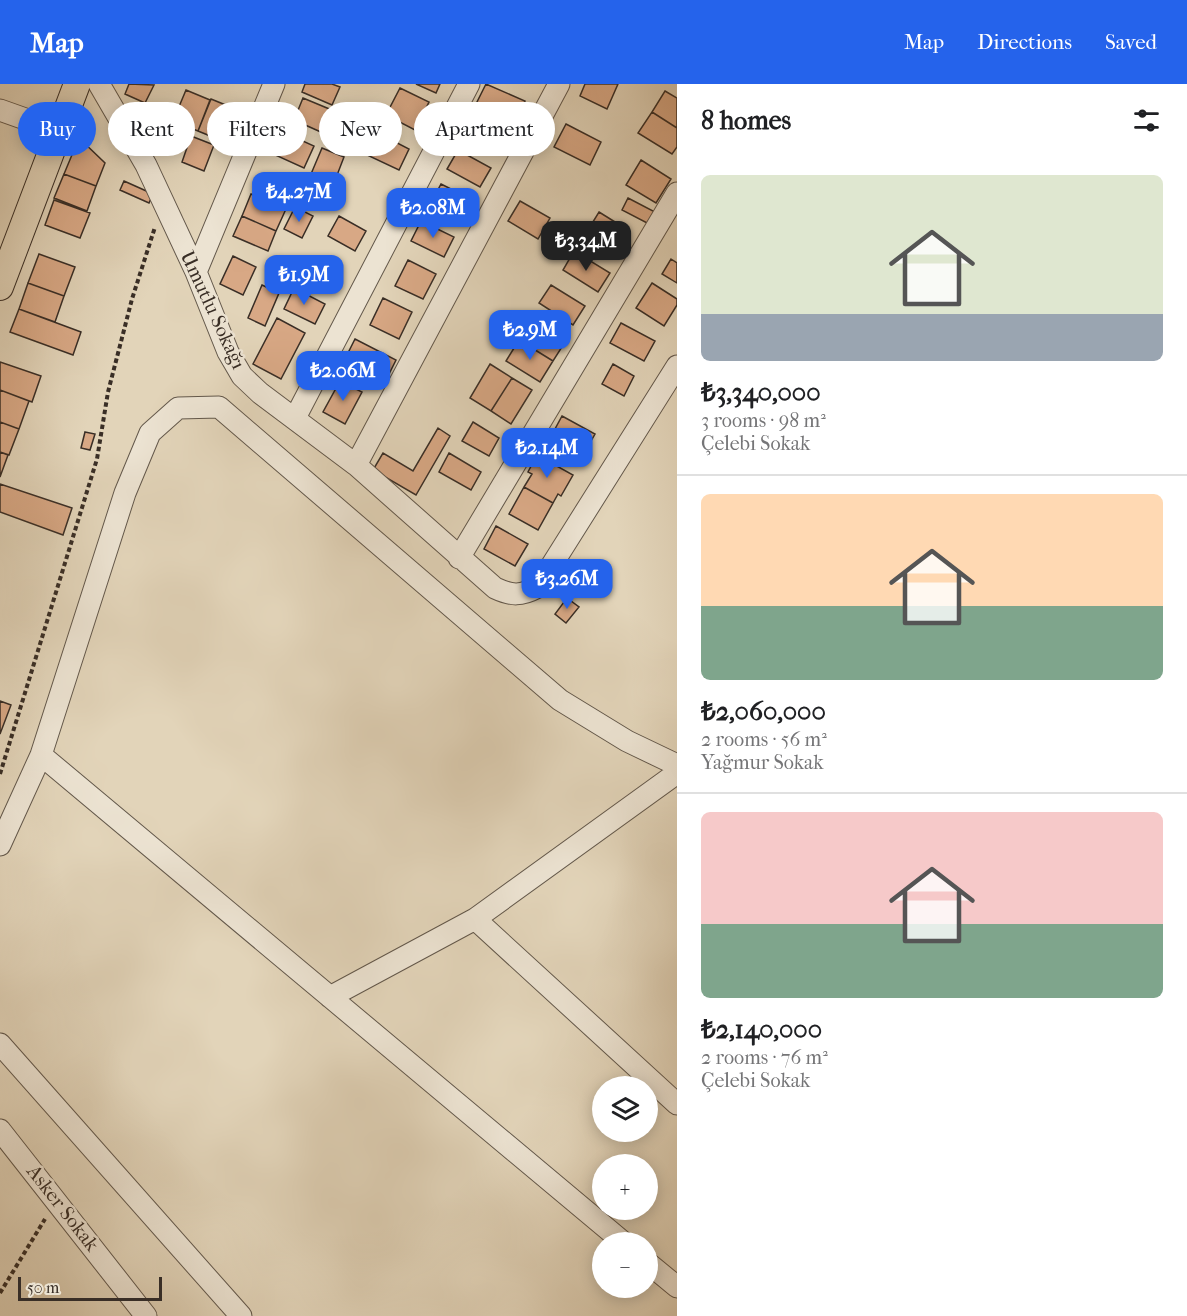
<!DOCTYPE html>
<html lang="en">
<head>
<meta charset="utf-8">
<style>
	body { margin:0; font-family:"IM FELL French Canon",serif; background:#f2f2f2; color:#202124; height:100vh; display:flex; flex-direction:column; font-size:22px; white-space:nowrap }
	* { box-sizing:border-box; margin:0 }
	p { font-size:20px; color:#757577 }
	.icon { flex:none; width:33px; height:33px; fill:none; stroke:currentColor; stroke-width:2; stroke-linecap:round; stroke-linejoin:round }
	.map { position:relative; flex:1; overflow:hidden }
	.panel { display:flex; flex-direction:column; background:#fff; width:510px }
	.panel>* { flex:none }
	.hud { position:absolute; left:18px; top:18px; width:568px; height:54px; display:flex; gap:12px }
	.fabs { position:absolute; left:592px; top:992px; display:grid; gap:12px }
	.fabs a { display:grid; place-items:center; width:66px; height:66px; border-radius:50%; background:#fff; box-shadow:0 3px 15px #0003; font-size:30px }
	.scale { position:absolute; left:18px; bottom:15px; width:144px; box-sizing:border-box; padding-left:6px; border:3px solid #392e26; border-top:0; font-size:16px; line-height:21px; white-space:nowrap; color:#392e26; -webkit-text-stroke:4px #ece3d2; paint-order:stroke }
	.price { position:absolute; translate:-50% -51px; padding:0 14px; border-radius:12px; background:#2563eb; color:#fff; font-size:20px; line-height:39px; filter:drop-shadow(0 2px 3px #0008) }
	.price::after { content:''; position:absolute; left:50%; top:36px; width:18px; height:14px; margin-left:-9px; background:inherit; clip-path:polygon(0 0,100% 0,50% 100%) }
	.price.active { background:#222; color:#fff }
	ul { padding:0; list-style:none }
	li { display:grid; align-content:center; gap:12px; height:318px; padding:0 24px }
	li+li { border-top:2px solid #e0e0e0 }
	li span { display:grid; place-items:center; height:186px; border-radius:9px; color:#555 }
	li>.icon { margin-inline-start:auto }
	span .icon { width:108px; height:108px; fill:#fffc; stroke-width:1 }
	li b { font-size:26px }
	h2 { display:flex; justify-content:space-between; align-items:center; height:72px; padding:0 24px; font-size:26px }
	.pill { padding:0 21px; border-radius:27px; background:#fff; box-shadow:0 3px 15px #0003; font-size:21px; line-height:54px }
	.pill.active { background:#2563eb; color:#fff }
	header { display:flex; align-items:center; gap:36px; box-sizing:border-box; height:84px; padding:0 30px; background:#2563eb; color:#fff }
	header strong { font-size:28px }
	nav { display:flex; gap:33px; margin-inline-start:auto; font-size:21px }
	main { display:flex; flex:1; min-height:0 }
	.map>svg:first-child { display:block }
	.building { fill:#d8a885; stroke:#392e26; stroke-width:1.5 }
	.lines { fill:none; stroke-linecap:round; stroke-linejoin:round }
	.minor-casing { stroke:#63584b; stroke-width:23 }
	.major-casing { stroke:#392e26; stroke-width:28 }
	.path { stroke:#392e26; stroke-width:4; stroke-dasharray:4.5 3; stroke-linecap:butt }
	.minor { stroke:#ece3d2; stroke-width:21 }
	.major { stroke:#e2d4b9; stroke-width:26 }
	.labels { text-anchor:middle; dominant-baseline:central; stroke-width:5; stroke-linejoin:round; paint-order:stroke }
	.street-label { font-size:20px; fill:#392e26; stroke:#ece3d2 }
</style>
</head>
<body>
<header>
<strong>Map</strong>
<nav><a>Map</a><a>Directions</a><a>Saved</a></nav>
</header>
<main>
<div class="map">
<svg width="677" height="1232" viewBox="0 0 677 1232">
	<rect width="100%" height="100%" fill="#e2d4b9"/>
	<filter id="stains"><feTurbulence type="fractalNoise" baseFrequency=".00333" numOctaves="4"/><feColorMatrix values="0 0 0 0 .2 0 0 0 0 .09 0 0 0 0 .02 0 0 0 .5 -.17"/></filter>
	<radialGradient id="worn" r=".72"><stop offset=".6" stop-color="#630" stop-opacity="0"/><stop offset="1" stop-color="#630" stop-opacity=".3"/></radialGradient>
	<path class="building" d="M129,0L154,1L145,19L125,10Z
		M305,0H332L340,3L332,21L302,8Z
		M416,0H440L436,9Z
		M486,0L525,17L512,43L474,24Z
		M585,0H618L607,25L580,12Z
		M400,4L429,18L415,46L386,31Z
		M186,6L210,16L198,47L173,37Z
		M665,7L677,14V44L652,28Z
		M303,14L351,34L341,57L294,36Z
		M211,15L238,26L225,58L198,47Z
		M474,24L508,42L497,64L462,47Z
		M652,28L677,44V63L672,70L638,49Z
		M566,40L601,58L590,81L554,63Z
		M283,48L314,62L304,84L273,70Z
		M378,49L409,65L399,86L367,71Z
		M191,52L214,61L204,87L182,78Z
		M79,54L105,79L96,102L64,90Z
		M322,64L344,73L334,99L311,90Z
		M458,66L491,84L480,103L447,85Z
		M641,76L671,95L656,119L626,101Z
		M64,90L96,102L87,127L54,114Z
		M124,97L153,110L149,119L120,106Z
		M441,100L473,116L463,137L430,121Z
		M251,110L286,125L276,147L242,132Z
		M628,114L655,128L649,140L622,126Z
		M54,116L90,129L80,154L45,141Z
		M520,117L550,134L538,155L508,137Z
		M295,123L313,132L302,154L284,145Z
		M599,128L628,146L612,172L583,154Z
		M242,132L276,147L268,167L233,152Z
		M339,132L366,147L355,167L328,152Z
		M421,137L454,153L444,173L411,157Z
		M574,167L610,189L598,208L563,186Z
		M39,170L75,183L64,212L28,199Z
		M233,172L256,183L243,211L220,200Z
		M314,172L341,187L329,208L302,192Z
		M671,175L677,179V199L662,190Z
		M408,176L436,190L423,215L395,202Z
		M28,199L64,212L55,238L19,225Z
		M652,199L677,215V221L664,242L636,224Z
		M262,201L279,209L265,242L248,234Z
		M551,201L585,222L573,241L539,219Z
		M294,204L325,220L315,240L284,225Z
		M383,214L412,228L399,255L370,241Z
		M19,225L81,248L73,271L10,248Z
		M533,233L567,255L553,277L519,256Z
		M277,234L305,249L281,295L253,280Z
		M621,239L655,257L644,277L610,259Z
		M355,255L396,276L382,304L341,283Z
		M519,256L553,277L540,298L506,277Z
		M0,278L41,292L32,318L0,306Z
		M490,280L512,294L491,327L470,314Z
		M613,280L634,292L624,312L602,300Z
		M512,294L532,306L511,340L491,327Z
		M340,297L362,308L345,340L323,328Z
		M0,306L29,317L19,345L0,338Z
		M562,332L595,350L580,376L548,358Z
		M0,338L19,345L9,371L0,368Z
		M473,338L499,354L489,372L462,357Z
		M438,344L450,352L416,411L373,386L383,369L413,387Z
		M85,348L95,350L90,366L81,364Z
		M0,368L8,371L0,393Z
		M449,369L481,388L471,406L439,388Z
		M537,371L573,391L561,412L558,410L553,419L524,403L532,390L528,388Z
		M0,400L72,424L63,451L0,428Z
		M524,403L553,419L538,446L509,430Z
		M496,442L528,460L515,482L484,465Z
		M567,514L579,523L566,539L555,530Z
		M0,617L11,621L0,650Z"/>
	<g class="lines">
		<defs>
			<path id="minor" d="M99,0L146,81L196,188L228,268L242,292L260,309L356,381L495,504C512,512 521,512 538,503L677,282
				M0,26L59,47
				M196,188L274,0
				M295,334L469,0
				M356,381L559,0
				M459,474L677,109
				M41,671L623,1158
				M0,761L41,671L125,409L150,349L178,324L219,323L560,616L627,657L677,681
				M475,835L677,1020
				M330,913L475,835L677,689
				M0,960L241,1232
				M0,1046L146,1232
				M648,1179L677,1203"/>
			<path id="major" d="M0,203L77,0"/>
		</defs>
		<use href="#minor" class="minor-casing"/>
		<use href="#major" class="major-casing"/>
		<path class="path" d="M0,690L97,375L108,308L132,215L155,143
			M0,1209L45,1135"/>
		<use href="#minor" class="minor"/>
		<use href="#major" class="major"/>
	</g>
	<g class="labels">
		<g class="street-label">
			<text transform="translate(213 226) rotate(65)">Umutlu Sokağı</text>
			<text transform="translate(63 1124) rotate(52)">Asker Sokak</text>
		</g>
	</g>
	<rect width="100%" height="100%" filter="url(#stains)"/>
	<rect width="100%" height="100%" fill="url(#worn)"/>
</svg>
<div class="fabs">
<a><svg class="icon" aria-label="layers" viewBox="0 0 24 24"><path d="M12 4l9 5-9 5-9-5zM3 14l9 5 9-5"/></svg></a>
<a>+</a>
<a>−</a>
</div>
<div class="scale">50 m</div>
<b class="price" style="left:299px;top:139px">₺4.27M</b>
<b class="price" style="left:433px;top:155px">₺2.08M</b>
<b class="price active" style="left:586px;top:188px">₺3.34M</b>
<b class="price" style="left:304px;top:222px">₺1.9M</b>
<b class="price" style="left:530px;top:277px">₺2.9M</b>
<b class="price" style="left:343px;top:318px">₺2.06M</b>
<b class="price" style="left:547px;top:395px">₺2.14M</b>
<b class="price" style="left:567px;top:526px">₺3.26M</b>
<div class="hud">
<a class="pill active">Buy</a>
<a class="pill">Rent</a>
<a class="pill">Filters</a>
<a class="pill">New</a>
<a class="pill">Apartment</a>
</div>
</div>
<section class="panel">
<h2>8 homes<svg class="icon" aria-label="filters" viewBox="0 0 24 24"><path d="M4 7h16M4 17h16"/><circle cx="9" cy="7" r="2"/><circle cx="15" cy="17" r="2"/></svg></h2>
<ul>
<li><span style="background:linear-gradient(#dfe7d0 75%,#9aa5b1 0)"><svg class="icon" aria-label="home" viewBox="0 0 24 24"><path d="M3 11l9-7 9 7M6 9v11h12V9"/></svg></span><div><b>₺3,340,000</b><p>3 rooms · 98 m²</p><p>Çelebi Sokak</p></div></li>
<li><span style="background:linear-gradient(#ffd9b3 60%,#7fa58c 0)"><svg class="icon" aria-label="home" viewBox="0 0 24 24"><path d="M3 11l9-7 9 7M6 9v11h12V9"/></svg></span><div><b>₺2,060,000</b><p>2 rooms · 56 m²</p><p>Yağmur Sokak</p></div></li>
<li><span style="background:linear-gradient(#f6c9c9 60%,#7fa58c 0)"><svg class="icon" aria-label="home" viewBox="0 0 24 24"><path d="M3 11l9-7 9 7M6 9v11h12V9"/></svg></span><div><b>₺2,140,000</b><p>2 rooms · 76 m²</p><p>Çelebi Sokak</p></div></li>
</ul>
</section>
</main>
</body>
</html>
